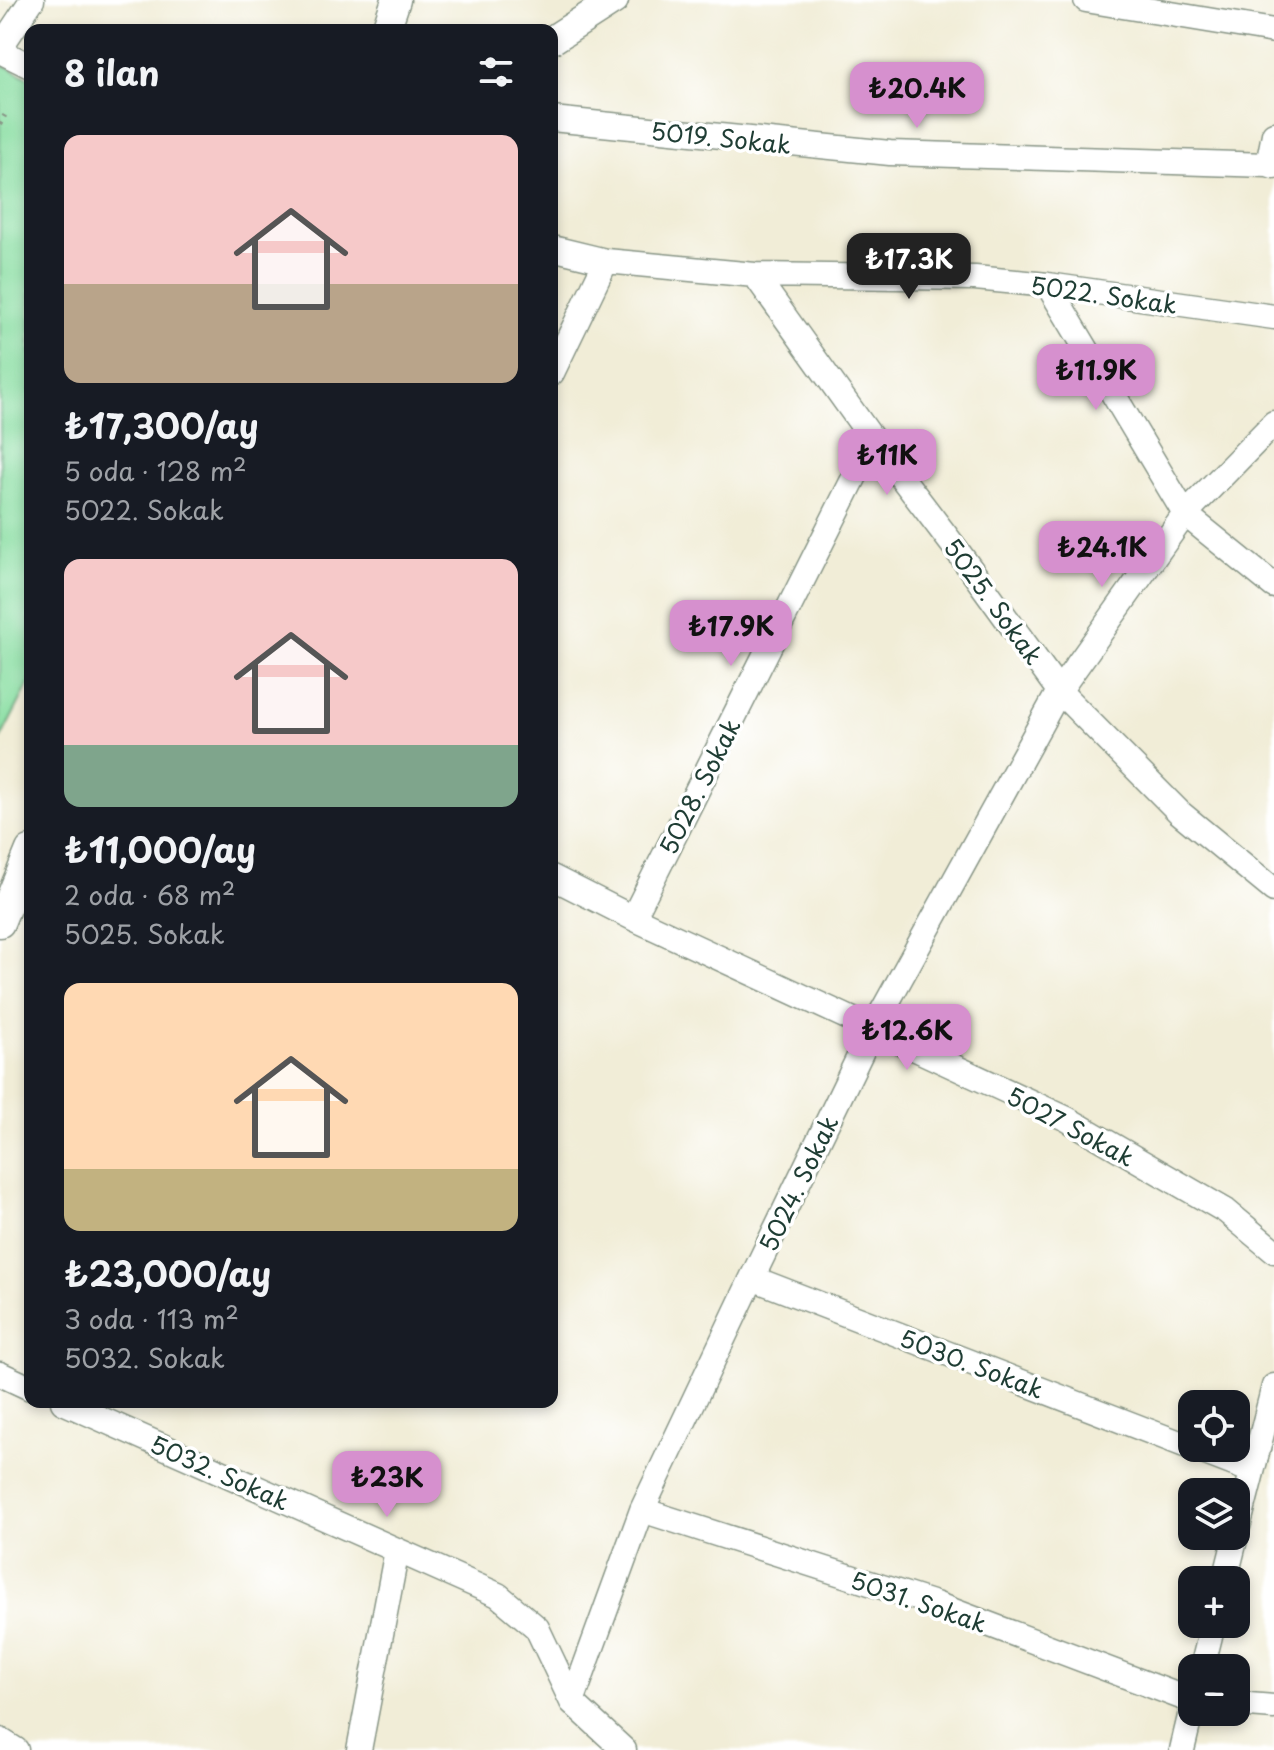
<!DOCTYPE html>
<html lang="tr">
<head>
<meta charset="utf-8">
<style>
	body { margin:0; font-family:"Playpen Sans",sans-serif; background:#20242c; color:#f1f3f6; height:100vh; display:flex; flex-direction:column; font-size:30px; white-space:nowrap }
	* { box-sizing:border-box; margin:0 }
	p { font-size:26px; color:#9ea1a6 }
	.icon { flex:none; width:44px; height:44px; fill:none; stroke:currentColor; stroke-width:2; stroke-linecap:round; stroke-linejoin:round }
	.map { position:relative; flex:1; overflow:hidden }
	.panel { position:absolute; left:24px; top:24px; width:534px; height:1384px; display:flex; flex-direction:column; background:#171b24; border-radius:16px; box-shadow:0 4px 12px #0003 }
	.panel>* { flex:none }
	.buttons { position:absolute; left:1178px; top:1390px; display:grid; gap:16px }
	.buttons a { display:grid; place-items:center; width:72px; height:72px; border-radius:16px; background:#171b24; box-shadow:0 4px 12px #0003; font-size:40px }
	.price { position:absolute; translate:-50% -68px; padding:0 18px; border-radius:16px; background:#d690ce; color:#111; font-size:26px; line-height:52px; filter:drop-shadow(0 2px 4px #0008) }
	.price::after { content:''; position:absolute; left:50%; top:48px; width:24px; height:18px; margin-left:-12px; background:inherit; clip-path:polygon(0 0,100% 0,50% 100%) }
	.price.current { background:#222; color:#fff }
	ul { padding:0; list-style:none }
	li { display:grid; align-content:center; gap:16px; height:424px; padding:0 40px }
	li span { display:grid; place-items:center; height:248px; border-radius:16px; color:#555 }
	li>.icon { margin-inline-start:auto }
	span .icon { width:144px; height:144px; fill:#fffc; stroke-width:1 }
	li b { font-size:34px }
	h2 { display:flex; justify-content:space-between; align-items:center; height:96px; padding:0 40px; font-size:34px }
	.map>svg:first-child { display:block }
	.green { fill:#87dda0; stroke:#538d6a; stroke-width:2 }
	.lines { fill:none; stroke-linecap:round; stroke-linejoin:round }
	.minor-casing { stroke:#889586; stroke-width:27 }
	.tertiary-casing { stroke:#889586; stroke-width:31 }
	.path { stroke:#889586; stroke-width:5; stroke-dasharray:2 6; stroke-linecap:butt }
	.minor { stroke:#fff; stroke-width:24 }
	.tertiary { stroke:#fff; stroke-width:28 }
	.labels { text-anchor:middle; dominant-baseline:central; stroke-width:7; stroke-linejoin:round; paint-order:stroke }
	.street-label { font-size:24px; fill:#1f3d34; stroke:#fff }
</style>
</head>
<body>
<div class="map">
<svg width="1274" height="1750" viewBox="0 0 1274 1750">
	<rect width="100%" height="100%" fill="#fff"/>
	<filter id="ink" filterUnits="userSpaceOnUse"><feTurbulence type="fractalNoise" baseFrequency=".0125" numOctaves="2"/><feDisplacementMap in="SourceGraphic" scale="16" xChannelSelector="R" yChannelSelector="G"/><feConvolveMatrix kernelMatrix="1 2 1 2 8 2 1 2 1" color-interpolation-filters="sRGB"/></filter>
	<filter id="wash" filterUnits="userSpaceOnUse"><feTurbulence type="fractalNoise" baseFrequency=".006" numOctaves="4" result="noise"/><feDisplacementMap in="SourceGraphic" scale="32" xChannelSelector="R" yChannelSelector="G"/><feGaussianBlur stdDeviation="1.8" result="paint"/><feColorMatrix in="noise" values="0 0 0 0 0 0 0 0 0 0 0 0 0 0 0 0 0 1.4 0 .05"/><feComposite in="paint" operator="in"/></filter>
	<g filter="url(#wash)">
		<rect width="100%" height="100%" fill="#f1edd7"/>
		<path class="green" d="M0,63L30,79V682L0,740Z"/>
	</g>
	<g filter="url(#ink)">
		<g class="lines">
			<defs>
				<path id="minor" d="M1086,0L1274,31
					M0,48L32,0
					M0,51L30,66
					M552,119L890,153L1268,165L1274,167
					M1268,165L1274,134
					M552,248L606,261L755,275L975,278L1048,285L1274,317
					M755,275L873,440L956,549L1059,691L1179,812L1274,890
					M1048,285L1185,514L1274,586
					M552,373L606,261
					M552,877L633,918L1067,1119L1226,1211L1274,1251
					M633,918L873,440
					M752,1278L1252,1471
					M0,1374L30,1388
					M63,1402L498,1595L537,1628L572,1702L624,1750
					M642,1510L935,1604L1192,1701
					M1236,1535L1274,1386
					M1225,1580L1236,1536
					M1202,1668L1213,1624
					M572,1702L642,1510L752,1278L872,1030L1059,691L1185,514L1274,423
					M1236,1704L1274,1707
					M0,1740L16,1750
					M359,1750L397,1550
					M1182,1750L1192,1708"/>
				<path id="tertiary" d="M386,30L396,0
					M552,40L614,0
					M0,923L30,850"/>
			</defs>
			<use href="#minor" class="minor-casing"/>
			<use href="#tertiary" class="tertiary-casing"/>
			<path class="path" d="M0,124L6,113"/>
			<use href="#minor" class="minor"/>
			<use href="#tertiary" class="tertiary"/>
		</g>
	</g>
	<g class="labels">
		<g class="street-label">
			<text transform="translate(721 137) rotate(6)">5019. Sokak</text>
			<text transform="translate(1104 294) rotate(8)">5022. Sokak</text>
			<text transform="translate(994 601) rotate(54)">5025. Sokak</text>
			<text transform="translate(699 786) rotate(-63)">5028. Sokak</text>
			<text transform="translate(1071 1126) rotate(28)">5027 Sokak</text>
			<text transform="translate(798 1183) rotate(-64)">5024. Sokak</text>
			<text transform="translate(972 1363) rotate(21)">5030. Sokak</text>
			<text transform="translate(220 1472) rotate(24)">5032. Sokak</text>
			<text transform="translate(919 1601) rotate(19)">5031. Sokak</text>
		</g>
	</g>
</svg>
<div class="buttons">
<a><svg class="icon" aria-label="locate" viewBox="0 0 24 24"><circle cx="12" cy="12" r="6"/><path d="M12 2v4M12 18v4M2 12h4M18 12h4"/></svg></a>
<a><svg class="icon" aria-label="layers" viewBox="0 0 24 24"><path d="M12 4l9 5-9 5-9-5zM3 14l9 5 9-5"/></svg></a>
<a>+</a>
<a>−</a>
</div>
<b class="price" style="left:917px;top:130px">₺20.4K</b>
<b class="price current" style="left:909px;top:301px">₺17.3K</b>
<b class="price" style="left:1096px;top:412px">₺11.9K</b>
<b class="price" style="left:887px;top:497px">₺11K</b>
<b class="price" style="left:1102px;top:589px">₺24.1K</b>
<b class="price" style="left:731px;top:668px">₺17.9K</b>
<b class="price" style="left:907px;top:1072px">₺12.6K</b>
<b class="price" style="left:387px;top:1519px">₺23K</b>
<section class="panel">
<h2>8 ilan<svg class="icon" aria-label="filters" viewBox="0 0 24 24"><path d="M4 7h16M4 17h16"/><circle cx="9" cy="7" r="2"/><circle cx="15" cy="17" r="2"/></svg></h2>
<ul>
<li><span style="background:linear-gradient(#f6c9c9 60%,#b9a48a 0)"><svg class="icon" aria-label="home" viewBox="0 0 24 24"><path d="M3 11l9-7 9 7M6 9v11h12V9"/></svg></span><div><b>₺17,300/ay</b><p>5 oda · 128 m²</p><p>5022. Sokak</p></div></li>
<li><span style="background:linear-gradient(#f6c9c9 75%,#7fa58c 0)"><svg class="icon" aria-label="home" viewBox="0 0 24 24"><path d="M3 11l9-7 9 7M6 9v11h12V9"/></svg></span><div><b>₺11,000/ay</b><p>2 oda · 68 m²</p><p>5025. Sokak</p></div></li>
<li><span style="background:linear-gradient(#ffd9b3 75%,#c2b280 0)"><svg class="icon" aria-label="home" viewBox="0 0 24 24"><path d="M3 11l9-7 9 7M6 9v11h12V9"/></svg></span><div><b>₺23,000/ay</b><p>3 oda · 113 m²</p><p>5032. Sokak</p></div></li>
</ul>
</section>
</div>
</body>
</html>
